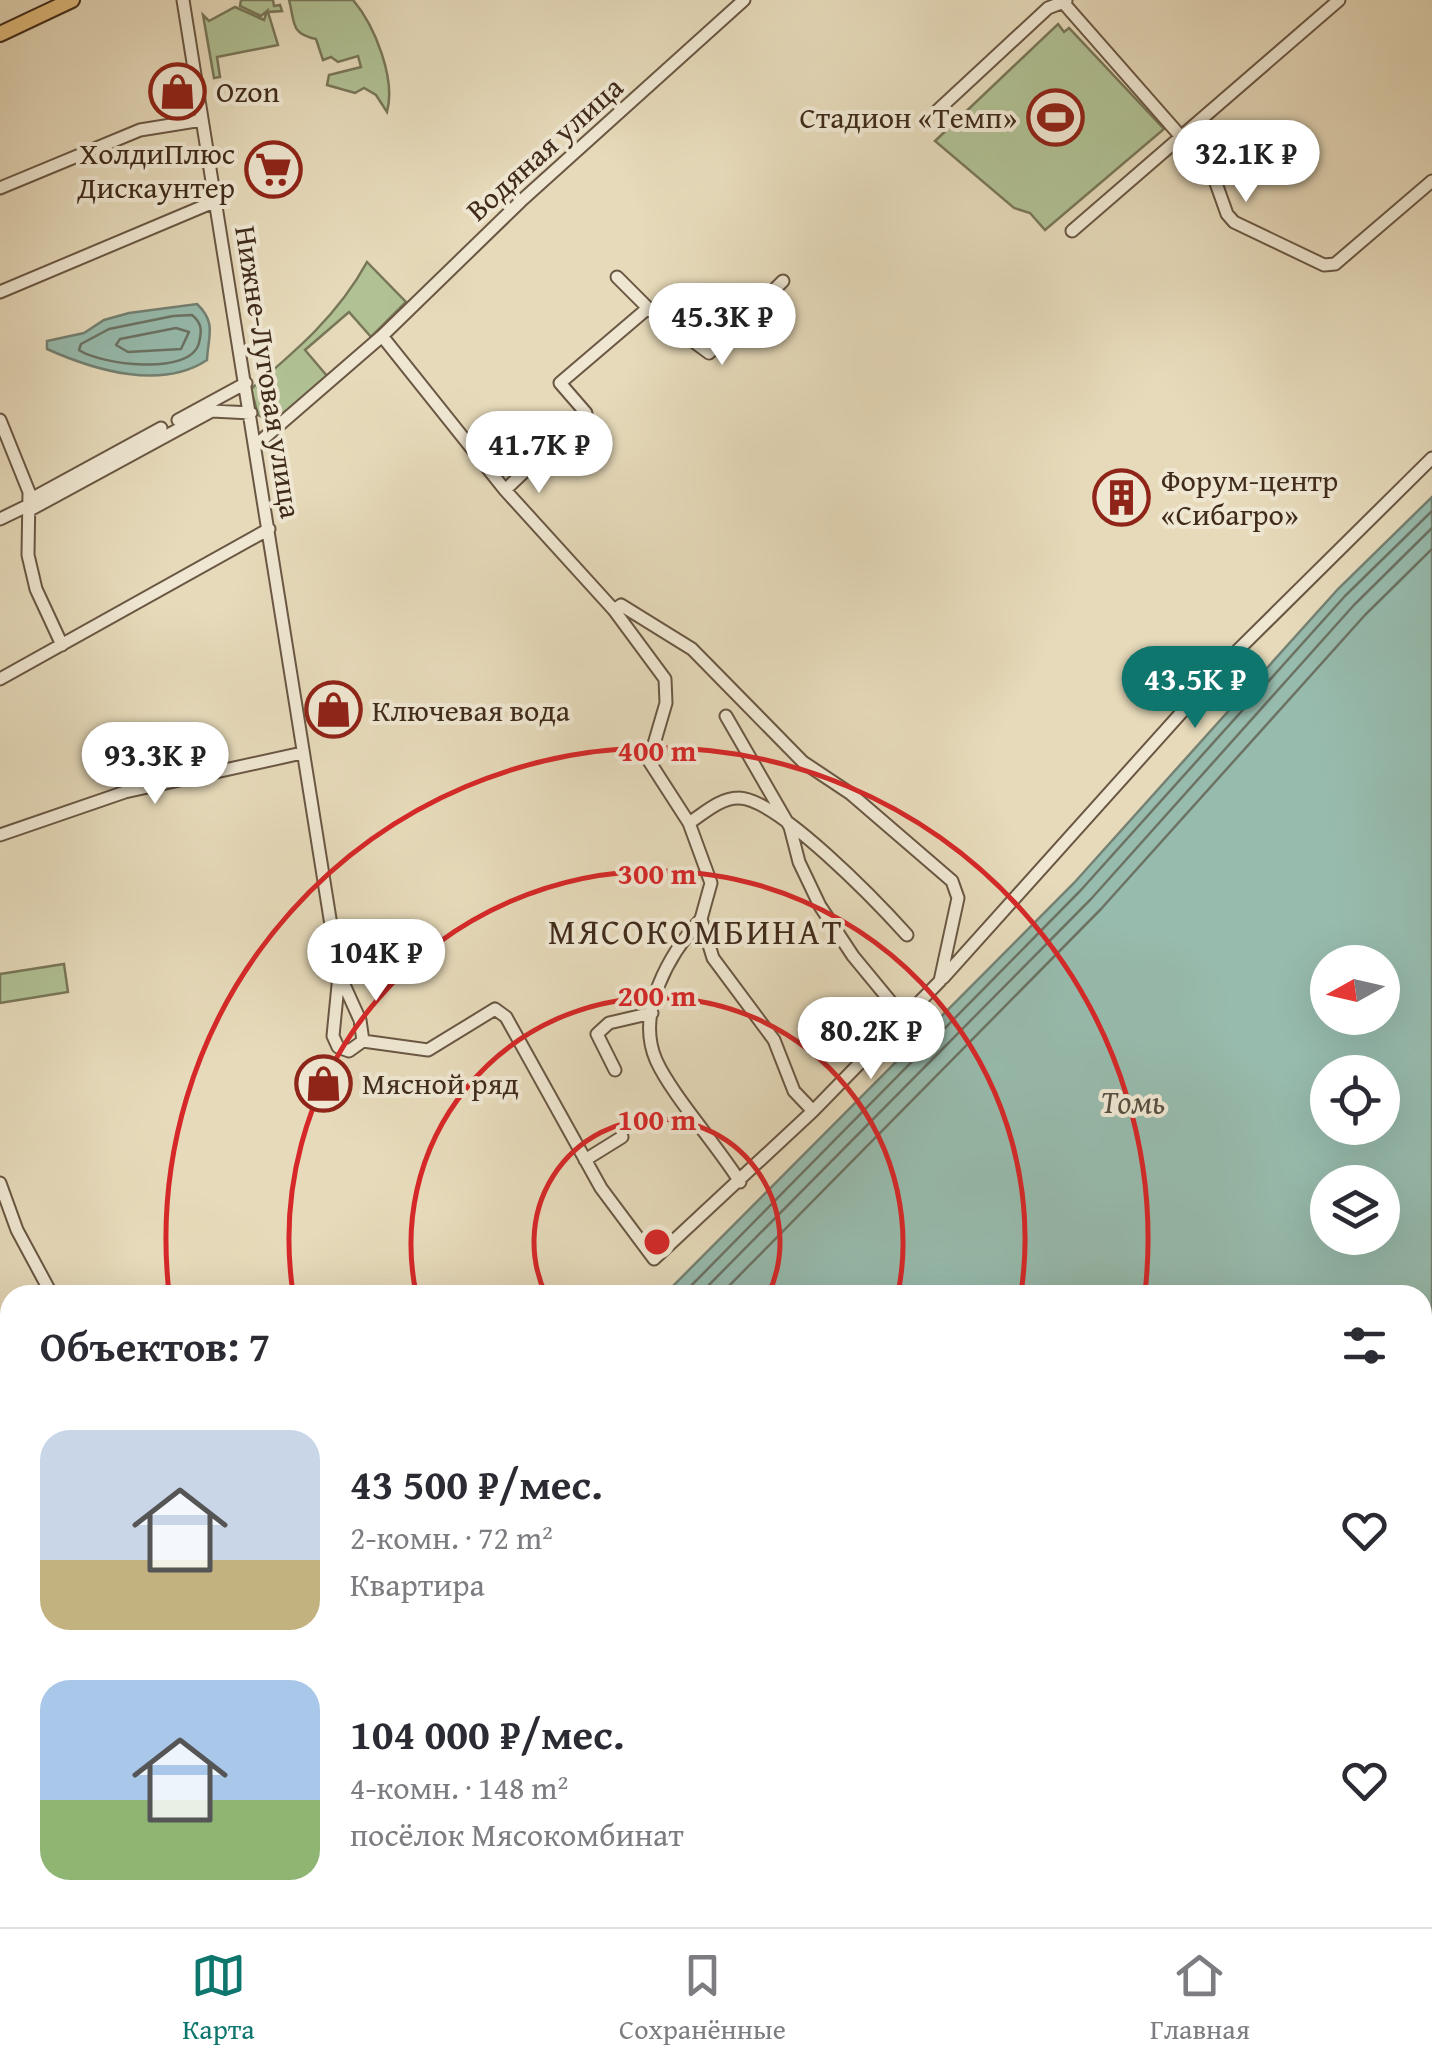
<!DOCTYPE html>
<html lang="ru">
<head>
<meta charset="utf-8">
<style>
	body { margin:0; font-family:"Gentium Book Plus",serif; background:#f2f2f3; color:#2b2b33; height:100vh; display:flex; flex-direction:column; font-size:38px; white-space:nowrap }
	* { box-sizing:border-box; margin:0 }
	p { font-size:32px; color:#7c7c81 }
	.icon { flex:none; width:55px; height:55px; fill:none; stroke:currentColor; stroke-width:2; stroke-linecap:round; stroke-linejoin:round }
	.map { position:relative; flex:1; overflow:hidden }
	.side { position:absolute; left:0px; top:1285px; width:1432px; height:642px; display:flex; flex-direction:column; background:#fff; border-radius:30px 30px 0 0; box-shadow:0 10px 40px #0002 }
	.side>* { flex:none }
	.needle { width:65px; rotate:262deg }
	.buttons { position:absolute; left:1310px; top:945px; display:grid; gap:20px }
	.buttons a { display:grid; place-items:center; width:90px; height:90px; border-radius:50%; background:#fff; box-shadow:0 10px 40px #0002; font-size:50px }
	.price { position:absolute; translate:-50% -85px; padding:0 22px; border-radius:35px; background:#fff; color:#222; font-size:32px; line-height:65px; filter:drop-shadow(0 2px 5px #0008) }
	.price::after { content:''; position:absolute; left:50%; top:60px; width:30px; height:22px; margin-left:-15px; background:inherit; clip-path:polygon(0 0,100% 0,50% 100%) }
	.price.on { background:#0f766e; color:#fff }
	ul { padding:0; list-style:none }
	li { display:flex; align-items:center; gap:30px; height:250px; padding:0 40px }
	li span { display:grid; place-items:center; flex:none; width:280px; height:200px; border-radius:30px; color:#555 }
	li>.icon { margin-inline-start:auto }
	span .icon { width:120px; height:120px; fill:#fffc; stroke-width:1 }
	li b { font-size:42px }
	h2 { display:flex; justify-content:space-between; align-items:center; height:120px; padding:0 40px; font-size:42px }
	.dock { display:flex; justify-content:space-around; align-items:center; height:140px; border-top:2px solid #e1e1e2; background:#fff; font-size:28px; color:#7c7c81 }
	.dock a { display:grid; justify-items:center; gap:5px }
	.dock .on { color:#0f766e }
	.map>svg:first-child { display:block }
	.green { fill:#b0c194; stroke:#787658; stroke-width:2.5 }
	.water { fill:#97bbad; stroke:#748173; stroke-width:2.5; fill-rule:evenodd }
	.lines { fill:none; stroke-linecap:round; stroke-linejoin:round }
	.shore { stroke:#6c7364; stroke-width:2.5 }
	.minor-casing { stroke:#6a5743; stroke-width:15 }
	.major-casing { stroke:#402b1b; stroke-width:18 }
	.minor { stroke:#efe7d2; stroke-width:11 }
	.major { stroke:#e3bd7d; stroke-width:14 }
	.ring { fill:none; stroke:#d62828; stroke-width:5 }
	.labels { text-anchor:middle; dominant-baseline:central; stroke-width:8; stroke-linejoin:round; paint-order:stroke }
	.poi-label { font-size:30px; fill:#402b1b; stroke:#efe7d2; text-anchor:start }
	.street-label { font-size:30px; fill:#402b1b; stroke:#efe7d2 }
	.water-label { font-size:32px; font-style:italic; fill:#564f40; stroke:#efe7d2 }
	.quarter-label { font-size:35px; letter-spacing:2.5px; fill:#402b1b; stroke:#efe7d2 }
	.centre { fill:#d62828; stroke:#efe7d2; stroke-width:5 }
	.ring-label { font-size:30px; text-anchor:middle; font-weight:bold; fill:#d62828; stroke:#efe7d2; stroke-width:8; stroke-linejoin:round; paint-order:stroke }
</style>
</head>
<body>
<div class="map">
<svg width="1432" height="1927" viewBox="0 0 1432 1927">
	<rect width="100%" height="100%" fill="#e6daba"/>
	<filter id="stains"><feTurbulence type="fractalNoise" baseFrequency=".002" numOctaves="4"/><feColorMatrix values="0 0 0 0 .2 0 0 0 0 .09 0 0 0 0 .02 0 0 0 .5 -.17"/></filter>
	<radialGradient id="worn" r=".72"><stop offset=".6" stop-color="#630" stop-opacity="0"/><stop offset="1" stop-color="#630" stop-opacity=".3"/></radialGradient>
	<path class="green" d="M241,0H273L274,6L280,5L282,11L268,12L278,45L217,57L220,77L214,78L203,15L209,21L235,7L264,20L267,11L261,16L240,6Z
		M289,0H353C375,26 396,79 387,112L376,95L364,88L355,93L327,85L329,75L361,67L358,56L338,62L331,57L323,60L316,39C290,34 295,22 289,0Z
		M1058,24L1064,32L1069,28L1164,129L1045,230L1030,213L1014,208L935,141Z
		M367,262L406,302L371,337L349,312L305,350L328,377L274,423L258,415L251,389C297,350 338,315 367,262Z
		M64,964L68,992L0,1003V974Z
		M1429,1463H1432V1914L1422,1911V1476Z
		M1052,1918H1396L1406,1926L1044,1927Z"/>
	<path class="water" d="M197,304C217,323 208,336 207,360C162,390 96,371 47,349V341L84,333L104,320L129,313Z
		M1432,497V1420L1423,1432L1422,1295H664L1074,883L1338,589ZM1382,962V1018H1328V962ZM1382,1072V1128H1328V1072ZM1328,1182H1382V1238H1328Z
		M10,1646V1918H1012L1002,1927H0V1647Z"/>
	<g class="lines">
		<path class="shore" d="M173,316L192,315C202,323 202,331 199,343C190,377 99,364 79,350L81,344L109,329Z
			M176,328L189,332L181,349L128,352L116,345L120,339Z
			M682,1295L1081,890L1345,596L1432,511
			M699,1295L1091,899L1354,605L1432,528
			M720,1295L1101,909L1365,615L1432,549"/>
		<defs>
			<path id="minor" d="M183,0L339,975L333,1036L338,1047L349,1051L363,1041
				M1061,0L1212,172L1227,214L1234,222L1324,265L1335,264L1432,181
				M938,110L1048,8L1066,1
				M0,188L140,130L202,120
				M1072,231L1339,0
				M0,292L216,201
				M648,308L709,353L783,281
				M382,336L505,490L614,610L665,679L666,703L649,761L689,823L711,883L701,919L713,958L774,1040L794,1091L813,1111
				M0,420L29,492L28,555L36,589L62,645
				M178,420L246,383
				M256,445L382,336L521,201L744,0
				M505,490L586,413L560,383L648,308L617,277
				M29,500L161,428
				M28,511L212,411L251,413
				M0,519L29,505
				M0,679L269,529
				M726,716L790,827L799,862L820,906L853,956L905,1019
				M689,823C703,814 720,798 738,798C777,797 880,905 907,935
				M0,835L125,792L302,753
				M701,919C670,953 635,1012 656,1060C671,1094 718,1146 740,1182
				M341,978L360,1020L363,1041
				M943,978L1234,654L1432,458
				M363,1041L428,1050L495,1009L506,1017L601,1188L654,1259L813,1111L940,981L958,898L952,881L851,794L803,762L692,649L621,605L614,610
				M615,1070L597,1034L609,1023L652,1013
				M585,1160L622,1137
				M0,1183L17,1230L52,1295
				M0,1398L10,1391
				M0,1470L10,1469"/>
			<path id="major" d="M0,34L72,0"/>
		</defs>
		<use href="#minor" class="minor-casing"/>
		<use href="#major" class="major-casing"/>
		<use href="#minor" class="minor"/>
		<use href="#major" class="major"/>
	</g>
	<g class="ring">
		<path d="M546 1295A123 123 0 1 1 768 1295"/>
		<path d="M416 1293A246 246 0 1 1 898 1293"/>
		<path d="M293 1293A368 368 0 1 1 1021 1293"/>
		<path d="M169 1293A491 491 0 1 1 1145 1293"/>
	</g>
	<defs>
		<symbol id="shop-ring" viewBox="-11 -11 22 22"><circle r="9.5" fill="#efe7d2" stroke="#8f2418" stroke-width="1.5"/><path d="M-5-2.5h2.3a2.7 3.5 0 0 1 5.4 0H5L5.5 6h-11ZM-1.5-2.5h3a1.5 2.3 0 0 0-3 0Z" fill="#8f2418"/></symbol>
		<symbol id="stadium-ring" viewBox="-11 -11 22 22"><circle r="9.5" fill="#efe7d2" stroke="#8f2418" stroke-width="1.5"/><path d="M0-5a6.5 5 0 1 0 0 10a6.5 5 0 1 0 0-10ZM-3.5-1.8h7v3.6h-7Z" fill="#8f2418"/></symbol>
		<symbol id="supermarket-ring" viewBox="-11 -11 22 22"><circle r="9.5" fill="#efe7d2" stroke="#8f2418" stroke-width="1.5"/><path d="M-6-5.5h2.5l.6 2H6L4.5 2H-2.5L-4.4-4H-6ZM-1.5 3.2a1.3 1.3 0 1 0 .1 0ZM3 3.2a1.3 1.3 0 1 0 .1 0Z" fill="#8f2418"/></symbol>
		<symbol id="building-ring" viewBox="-11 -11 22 22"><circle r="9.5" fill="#efe7d2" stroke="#8f2418" stroke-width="1.5"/><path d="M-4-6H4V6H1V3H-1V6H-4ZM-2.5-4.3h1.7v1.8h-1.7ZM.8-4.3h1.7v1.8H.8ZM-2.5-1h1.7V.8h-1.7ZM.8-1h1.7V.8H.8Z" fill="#8f2418"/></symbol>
	</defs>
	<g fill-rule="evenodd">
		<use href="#shop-ring" x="146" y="60" width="63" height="63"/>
		<use href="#stadium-ring" x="1024" y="86" width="63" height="63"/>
		<use href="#supermarket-ring" x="242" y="138" width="63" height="63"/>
		<use href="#building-ring" x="1090" y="466" width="63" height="63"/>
		<use href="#shop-ring" x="302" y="678" width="63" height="63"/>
		<use href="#shop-ring" x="292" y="1052" width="63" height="63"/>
	</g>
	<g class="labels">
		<g class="poi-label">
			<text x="216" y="91">Ozon</text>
			<text x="1017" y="117" text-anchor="end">Стадион «Темп»</text>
			<text x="235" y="153" text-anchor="end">ХолдиПлюс<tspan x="235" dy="34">Дискаунтер</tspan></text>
			<text x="1161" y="480">Форум-центр<tspan x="1161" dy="34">«Сибагро»</tspan></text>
			<text x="372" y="710">Ключевая вода</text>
			<text x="362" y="1083">Мясной ряд</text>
		</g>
		<g class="street-label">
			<text transform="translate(544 148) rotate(-42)">Водяная улица</text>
			<text transform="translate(269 372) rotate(81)">Нижне-Луговая улица</text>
		</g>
		<g class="water-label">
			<text x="1133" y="1101">Томь</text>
		</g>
		<g class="quarter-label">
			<text x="696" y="931">МЯСОКОМБИНАТ</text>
		</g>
	</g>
	<circle cx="657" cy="1242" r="15" class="centre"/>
	<g class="ring-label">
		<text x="657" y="761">400 m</text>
		<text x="657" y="884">300 m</text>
		<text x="657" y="1006">200 m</text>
		<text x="657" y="1130">100 m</text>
	</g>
	<rect width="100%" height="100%" filter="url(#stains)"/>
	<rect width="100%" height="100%" fill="url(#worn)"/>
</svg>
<div class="buttons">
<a><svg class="needle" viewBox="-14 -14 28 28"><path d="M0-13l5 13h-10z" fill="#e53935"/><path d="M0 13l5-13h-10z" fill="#7c7c81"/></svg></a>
<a><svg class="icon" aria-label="locate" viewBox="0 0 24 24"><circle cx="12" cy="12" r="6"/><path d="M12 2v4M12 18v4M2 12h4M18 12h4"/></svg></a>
<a><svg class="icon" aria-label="layers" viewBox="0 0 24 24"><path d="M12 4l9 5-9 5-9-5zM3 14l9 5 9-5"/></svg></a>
</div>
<b class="price" style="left:1246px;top:205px">32.1K ₽</b>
<b class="price" style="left:722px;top:368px">45.3K ₽</b>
<b class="price" style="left:539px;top:496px">41.7K ₽</b>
<b class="price on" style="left:1195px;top:731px">43.5K ₽</b>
<b class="price" style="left:155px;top:807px">93.3K ₽</b>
<b class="price" style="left:376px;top:1004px">104K ₽</b>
<b class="price" style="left:871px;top:1082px">80.2K ₽</b>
<section class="side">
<h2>Объектов: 7<svg class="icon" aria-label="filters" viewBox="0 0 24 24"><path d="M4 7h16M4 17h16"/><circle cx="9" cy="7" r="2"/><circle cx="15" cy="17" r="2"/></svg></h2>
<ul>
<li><span style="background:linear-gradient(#c9d6e8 65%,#c2b280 0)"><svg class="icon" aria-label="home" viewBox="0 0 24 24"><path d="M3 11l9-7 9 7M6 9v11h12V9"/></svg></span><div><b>43 500 ₽/мес.</b><p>2-комн. · 72 m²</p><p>Квартира</p></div><svg class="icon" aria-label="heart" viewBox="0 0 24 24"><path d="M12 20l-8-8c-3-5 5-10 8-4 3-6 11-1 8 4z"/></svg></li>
<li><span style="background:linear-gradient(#a9c7e8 60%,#8fb573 0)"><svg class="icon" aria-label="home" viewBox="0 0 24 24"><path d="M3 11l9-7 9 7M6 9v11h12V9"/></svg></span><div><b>104 000 ₽/мес.</b><p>4-комн. · 148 m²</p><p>посёлок Мясокомбинат</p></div><svg class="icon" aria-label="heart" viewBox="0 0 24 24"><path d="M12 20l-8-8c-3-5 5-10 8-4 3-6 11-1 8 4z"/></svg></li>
</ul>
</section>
</div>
<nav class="dock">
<a class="on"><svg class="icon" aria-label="map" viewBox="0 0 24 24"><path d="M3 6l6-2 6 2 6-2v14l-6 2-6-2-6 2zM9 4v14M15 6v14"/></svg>Карта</a>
<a><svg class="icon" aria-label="saved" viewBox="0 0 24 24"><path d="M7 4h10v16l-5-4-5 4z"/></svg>Сохранённые</a>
<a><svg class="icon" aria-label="home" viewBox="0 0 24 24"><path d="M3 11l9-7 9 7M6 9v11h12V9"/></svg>Главная</a>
</nav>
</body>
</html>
